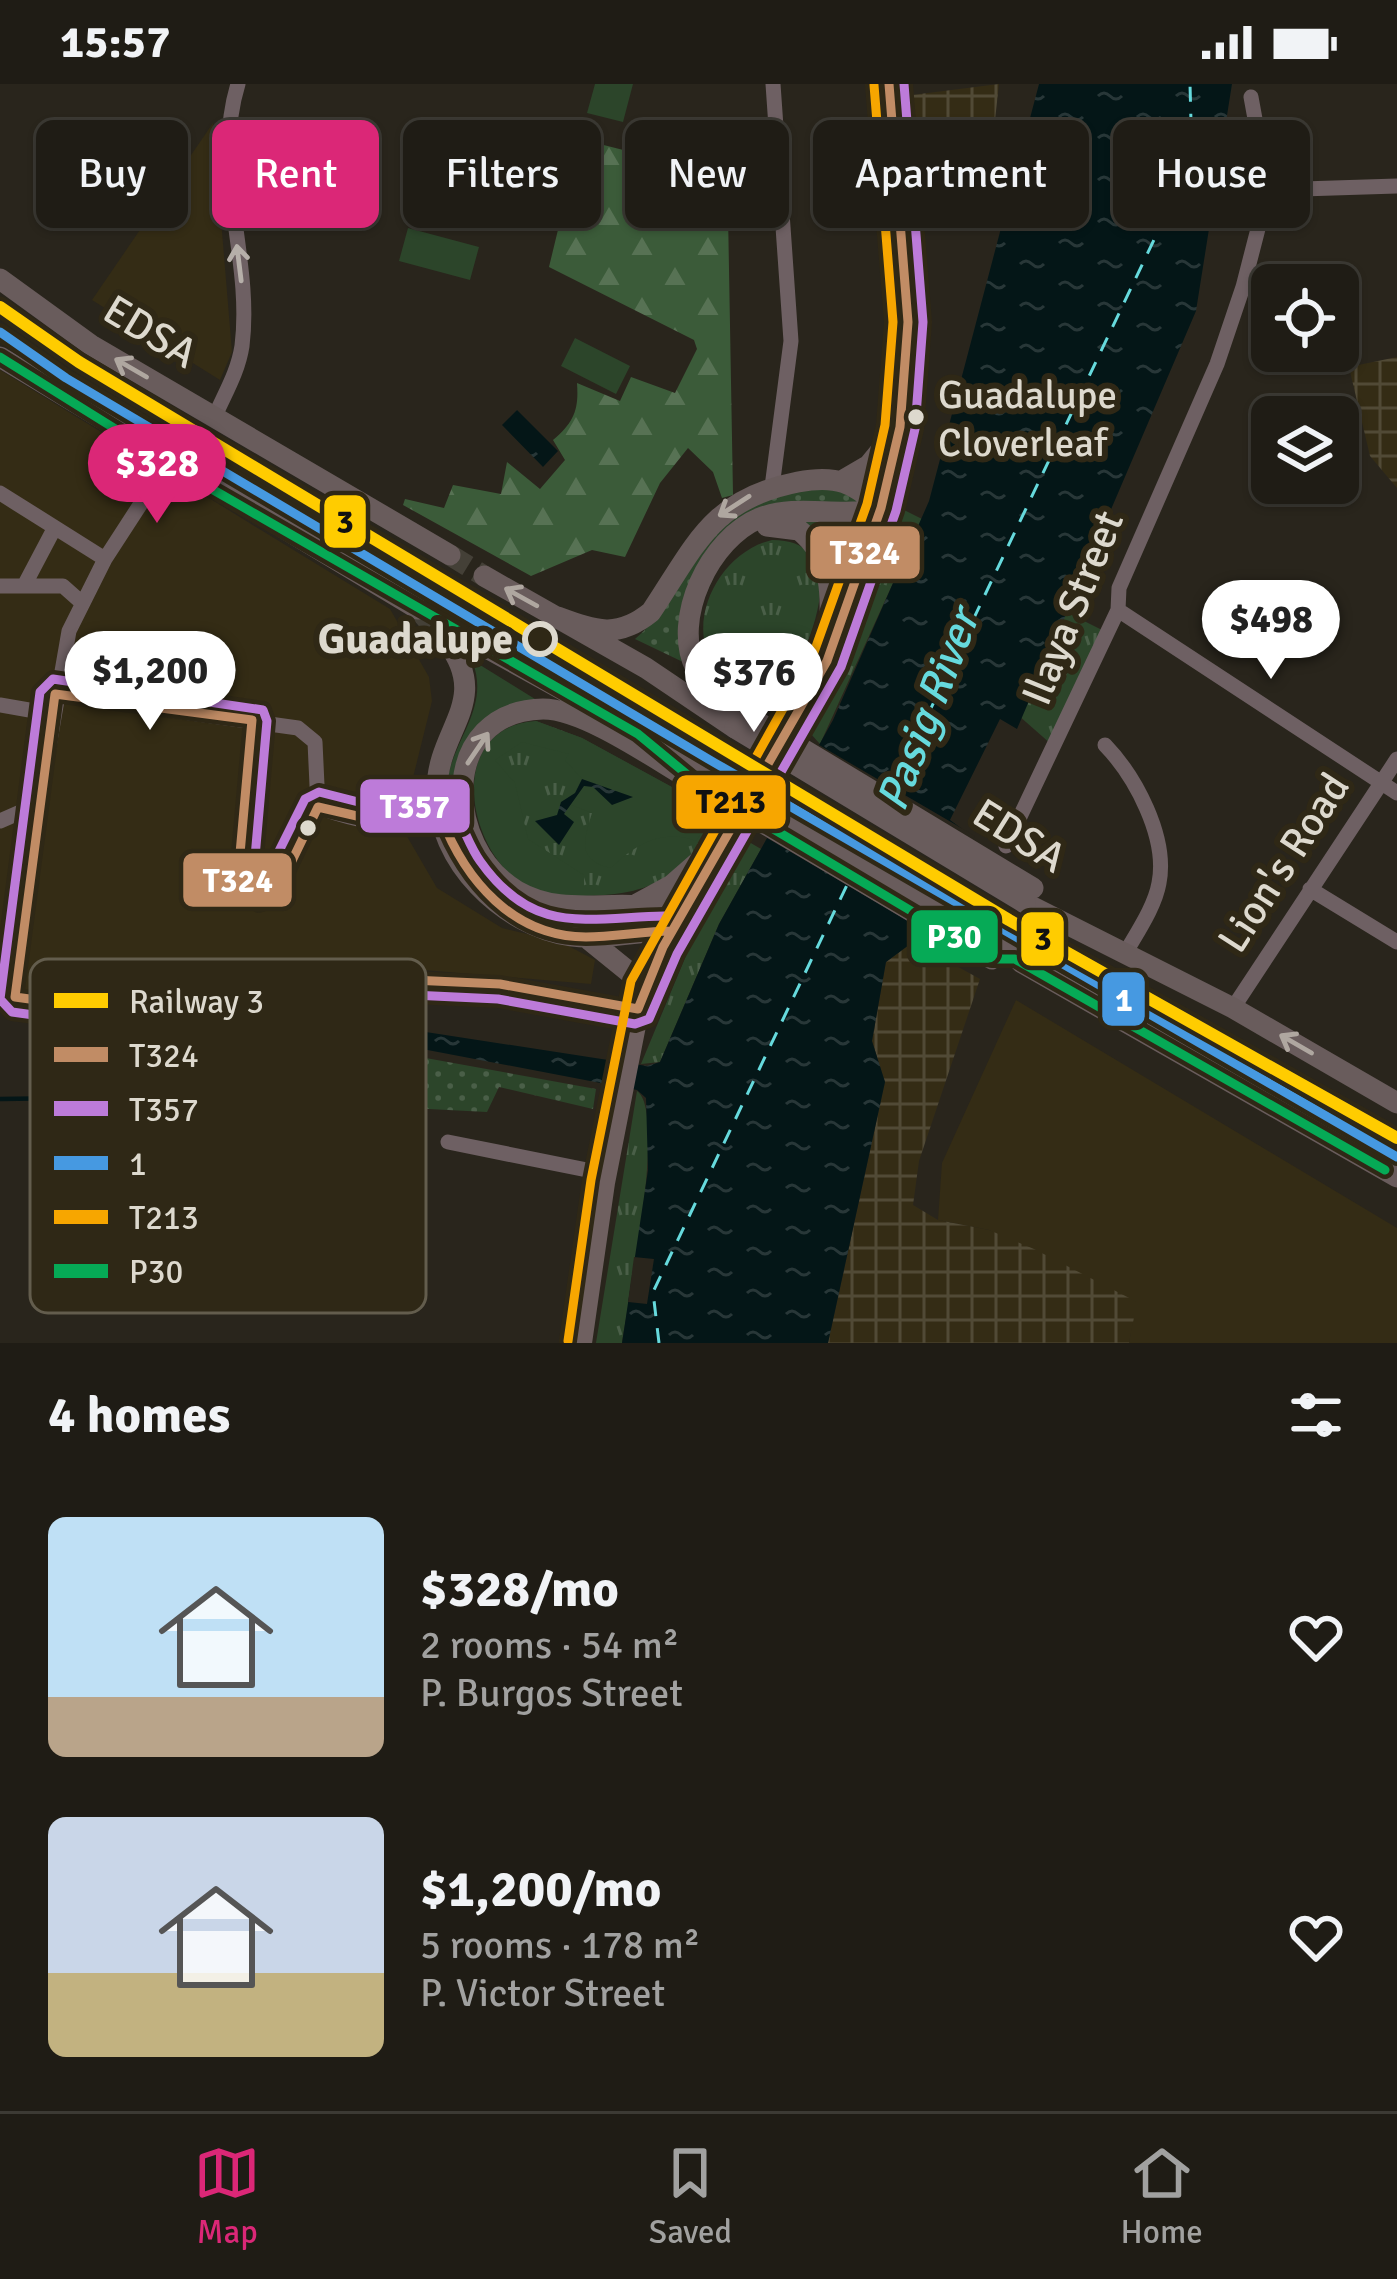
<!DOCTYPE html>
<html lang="en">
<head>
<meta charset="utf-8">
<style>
	body { margin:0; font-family:Signika,sans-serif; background:#27251e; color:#f1f3f6; height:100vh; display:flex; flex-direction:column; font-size:45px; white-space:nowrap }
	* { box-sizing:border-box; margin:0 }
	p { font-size:39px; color:#a1a1a0 }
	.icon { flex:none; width:66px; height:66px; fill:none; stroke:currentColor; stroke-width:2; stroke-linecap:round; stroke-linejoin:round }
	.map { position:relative; height:1259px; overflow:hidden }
	.drawer { display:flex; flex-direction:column; background:#1f1c15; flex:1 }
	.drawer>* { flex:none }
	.banner { position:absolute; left:36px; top:36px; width:1326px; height:108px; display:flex; gap:24px }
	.controls { position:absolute; left:1251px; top:180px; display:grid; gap:24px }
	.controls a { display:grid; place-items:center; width:108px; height:108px; border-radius:18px; background:#1f1c15; box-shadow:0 3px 9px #0004,0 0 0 3px #3c3a34; font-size:60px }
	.price { position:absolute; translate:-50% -102px; padding:0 27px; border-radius:42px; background:#fff; color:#222; font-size:39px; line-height:78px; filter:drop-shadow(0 3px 6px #0008) }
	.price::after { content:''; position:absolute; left:50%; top:72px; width:36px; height:27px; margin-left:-18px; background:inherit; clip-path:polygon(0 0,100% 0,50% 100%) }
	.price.on { background:#db2777; color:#fff }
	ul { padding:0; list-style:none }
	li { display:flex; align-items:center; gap:36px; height:300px; padding:0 48px }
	li span { display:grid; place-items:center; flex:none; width:336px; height:240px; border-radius:18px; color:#555 }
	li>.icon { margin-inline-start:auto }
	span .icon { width:144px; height:144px; fill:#fffc; stroke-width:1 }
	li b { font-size:51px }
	h2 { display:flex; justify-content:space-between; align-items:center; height:144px; padding:0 48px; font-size:51px }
	.pill { padding:0 42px; border-radius:18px; background:#1f1c15; box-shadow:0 3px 9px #0004,0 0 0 3px #3c3a34; font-size:42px; line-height:108px }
	.pill.on { background:#db2777; color:#fff }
	.status { display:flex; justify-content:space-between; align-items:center; height:84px; padding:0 60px; background:#1f1c15; direction:ltr }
	.status svg { height:33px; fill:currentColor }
	.tabs { display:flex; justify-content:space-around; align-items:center; height:168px; border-top:3px solid #3c3a34; background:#1f1c15; font-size:33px; color:#a1a1a0 }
	.tabs a { display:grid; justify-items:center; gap:6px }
	.tabs .on { color:#db2777 }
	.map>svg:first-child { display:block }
	.built { fill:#342c15 }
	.industrial { fill:url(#industrial-grid) }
	.grass { fill:url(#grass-dots) }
	.forest { fill:url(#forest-firs) }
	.park { fill:url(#park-tufts) }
	.garden { fill:#2c452a }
	.water { fill:url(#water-ripples) }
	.pier { fill:#29251c }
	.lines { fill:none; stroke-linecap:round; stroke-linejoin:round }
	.stream { stroke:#041617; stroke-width:4.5 }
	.ferry { stroke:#66dadd; stroke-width:3; stroke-dasharray:15 12; stroke-linecap:butt }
	.highway-tunnel { stroke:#444037; stroke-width:21; stroke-dasharray:21 10; stroke-linecap:butt }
	.minor { stroke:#6e6063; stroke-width:15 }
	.major { stroke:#6f6060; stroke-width:18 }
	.highway { stroke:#695c5c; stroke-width:21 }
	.highway-bridge { stroke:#695c5c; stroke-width:21 }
	.bus-1-casing { stroke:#2f2816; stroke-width:18 }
	.bus-2-casing { stroke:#2f2816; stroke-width:18 }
	.bus-3-casing { stroke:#2f2816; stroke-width:18 }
	.bus-4-casing { stroke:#2f2816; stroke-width:18 }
	.bus-5-casing { stroke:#2f2816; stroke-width:18 }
	.bus-1 { stroke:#c18c65; stroke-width:9 }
	.bus-2 { stroke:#bd7bd9; stroke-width:9 }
	.bus-3 { stroke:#4699e1; stroke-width:9 }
	.bus-4 { stroke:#f7a600; stroke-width:9 }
	.bus-5 { stroke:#06aa56; stroke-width:9 }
	.rail-1-casing { stroke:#2f2816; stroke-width:21 }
	.rail-1 { stroke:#fc0; stroke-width:12 }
	.oneway { stroke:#b6afa9 }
	.oneway2 { stroke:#afa7a0 }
	.bus-dot { fill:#ddd9ce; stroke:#2f2816; stroke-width:4.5 }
	.stop-dot { fill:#2f2816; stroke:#ddd9ce; stroke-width:6 }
	.labels { text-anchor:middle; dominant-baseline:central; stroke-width:12; stroke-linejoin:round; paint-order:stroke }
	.bus-label { font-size:39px; fill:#ddd9ce; stroke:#2f2816; text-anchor:start }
	.street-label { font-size:42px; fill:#ddd9ce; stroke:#2f2816 }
	.stop-label { font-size:42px; font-weight:bold; fill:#ddd9ce; stroke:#2f2816; text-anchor:end }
	.water-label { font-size:45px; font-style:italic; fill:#66dadd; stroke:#2f2816 }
	.key { fill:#2f2816; stroke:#635d4d; stroke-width:3 }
	.key-label { font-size:33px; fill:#ddd9ce }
	.line-badge { stroke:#2f2816; stroke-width:4.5 }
	.badge-label { font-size:33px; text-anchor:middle; font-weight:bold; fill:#fff }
	.pale-badge-label { font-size:33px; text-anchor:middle; font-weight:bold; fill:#111 }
</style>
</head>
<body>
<div class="status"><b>15:57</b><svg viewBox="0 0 49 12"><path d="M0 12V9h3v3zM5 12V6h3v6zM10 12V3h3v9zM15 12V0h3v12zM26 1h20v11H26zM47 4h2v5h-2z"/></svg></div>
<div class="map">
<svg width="1397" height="1259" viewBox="0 0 1397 1259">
	<defs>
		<pattern id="industrial-grid" width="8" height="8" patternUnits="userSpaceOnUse" patternTransform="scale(3)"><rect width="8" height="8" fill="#342c15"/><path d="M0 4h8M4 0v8" fill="none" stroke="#514a36"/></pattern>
		<pattern id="grass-dots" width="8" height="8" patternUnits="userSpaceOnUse" patternTransform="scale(3)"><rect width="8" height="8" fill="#2c452a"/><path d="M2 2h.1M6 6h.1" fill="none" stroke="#4a5f48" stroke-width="1.8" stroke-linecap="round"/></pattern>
		<pattern id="forest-firs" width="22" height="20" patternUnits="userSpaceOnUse" patternTransform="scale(3)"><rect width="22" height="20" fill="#3b5b39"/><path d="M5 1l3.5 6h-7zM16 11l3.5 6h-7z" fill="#577254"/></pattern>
		<pattern id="park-tufts" width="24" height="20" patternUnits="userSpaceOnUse" patternTransform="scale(3)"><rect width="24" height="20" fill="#2c452a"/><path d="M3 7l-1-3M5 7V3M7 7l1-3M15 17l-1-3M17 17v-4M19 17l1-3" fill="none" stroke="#4a5f48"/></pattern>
		<pattern id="water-ripples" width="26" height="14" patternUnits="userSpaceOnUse" patternTransform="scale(3)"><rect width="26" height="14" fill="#041617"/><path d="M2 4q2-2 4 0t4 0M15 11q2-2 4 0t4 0" fill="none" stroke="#283738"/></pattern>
	</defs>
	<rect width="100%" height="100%" fill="#29251c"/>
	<path class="built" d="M213,39L232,268L220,296L92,216Z
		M0,286L390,525L429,593L432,617L401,742L437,804L502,844L561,858L595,876L591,900L400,884L183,929L0,908Z
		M1016,916L1397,1144V1259H1129L1136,1218L989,1146L938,1136L942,1079Z"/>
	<path class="industrial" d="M999,0L991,72L909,70L904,12Z
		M1397,273V404L1370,372L1349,283Z
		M913,858L980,895L919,1077L913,1121L938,1136L989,1146L1034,1165L1137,1218L1129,1259H828L885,998L872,957L886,878Z"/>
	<path class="grass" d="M818,404L853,406L860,421L740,435L681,565L683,578L635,555C686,513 698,445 762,415C778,408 800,407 818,404Z
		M856,436L837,497L827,461L801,437Z
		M387,967L596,1005L593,1025L499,1003L487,1028L351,1021L349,1064L309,1058L311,998Z"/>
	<path class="forest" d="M580,55L639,70L727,73L733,411L722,414L713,388L688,364L660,399L625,473L592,466L531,492L403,421L405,415L444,424L453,401L501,410L507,378L540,405L565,376L553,356C574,338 579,326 577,299L620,317L631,293L675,309L697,265L694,256L549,183Z"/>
	<path class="park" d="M898,423L922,435L820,660L811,650Z
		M772,456C867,457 797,587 774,628C753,616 727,605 714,583C684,535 721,468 772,456Z
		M1066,528L1106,548L1051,660L1018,631Z
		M536,637L582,654L719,729C675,808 639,813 554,812L481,675L506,646Z
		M749,758L761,765L719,840L660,978L641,980L700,838Z
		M637,1007C667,1028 628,1218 622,1259H596Z"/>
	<path class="garden" d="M595,0H633L623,38L587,29Z
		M459,67L491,75L476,134L444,126Z
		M408,144L479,163L470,196L399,177Z
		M575,254L630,282L616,310L561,282Z
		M472,576L535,615L513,621L453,696V726L465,760L542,827L581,833L639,831L642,837C554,850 435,808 447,699C453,654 491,624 472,576Z
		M536,637L582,654L716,727L696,757C663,744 634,761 611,784C576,776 584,756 592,729L569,720L582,695L565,676L569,670L522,658L495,676L515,699L528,755L584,791V816C565,812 538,811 522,800C465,762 446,643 536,637Z"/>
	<path class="water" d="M1039,0H1232L1196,227L1017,645L1000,635L950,736L969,750L913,858L886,878L872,957L885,998L828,1259H622L648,1086L646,1014L637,1006L417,964L382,963L328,986L323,974L391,948L413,946L647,982L660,978L719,840L833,636L929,417Z
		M517,326L558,367L543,383L502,341Z
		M582,695L633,713L612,721L593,703L584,702L564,730L574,738L559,761L535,737L557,731L561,718L575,709Z"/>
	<path class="pier" d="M814,658L975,752L925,847L762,751Z
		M634,1173L654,1175L647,1220L628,1218Z"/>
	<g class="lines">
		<path class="stream" d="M0,1015L217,1012L331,979"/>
		<path class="ferry" d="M892,706L1192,76L1190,0
			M864,765L875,741
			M659,1259L653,1208L847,801"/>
		<path class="highway-tunnel" d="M450,471L484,492
			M418,525L447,558"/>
		<path class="minor" d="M1268,106L1397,102
			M215,332C225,309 238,288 242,262C253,174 211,87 238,0
			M772,403L791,257L773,0
			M0,409L105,475
			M25,500L54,445
			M0,502H63L81,518
			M1118,526L1397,709
			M55,610L298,644L315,658L318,723C353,736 407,750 441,733
			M0,621L52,630
			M1105,661C1135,692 1168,753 1159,799C1155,822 1138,847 1126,868
			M0,737L39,720
			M1006,762L1118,526L1119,504L1217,280L1243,203L1268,106L1251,13
			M1310,805L1397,858
			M15,913L39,720L69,547L105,475L151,404L179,394L198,400
			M0,914L167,934L206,933L390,895L500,900L638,925
			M1233,924L1397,675
			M448,1058L607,1090"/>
		<path class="major" d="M583,1259L606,1099L645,901L827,577L881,424L900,343L908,238L889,0"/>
		<path class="highway" d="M0,195L91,261L450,471
			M0,273L418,525
			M845,395L869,381L900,343
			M767,442L799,446C841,479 829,531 827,577
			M484,492L646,584L735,644
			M558,533C596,547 618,555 651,528C696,461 711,415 798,398C837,391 853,398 881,424
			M454,546L710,687
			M447,558C492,618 437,645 437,706C438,778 502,841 571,852C603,857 639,846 672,847
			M744,629C728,617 705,604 696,585C671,535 710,454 760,434C799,419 841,435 881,424
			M1025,819L1233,924L1397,1019
			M637,820L672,801L728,752
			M672,847L660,825C612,814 564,834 517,807C442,763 439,627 543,625C586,625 659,678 698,700
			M587,854L645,901
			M1002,858L1022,879L1397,1093"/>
		<path class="highway-bridge" d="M748,632L1033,804
			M735,644L1025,819
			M710,687L1002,858
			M701,702L992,875"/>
		<defs>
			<path id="bus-1" d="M672,847C643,847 615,853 586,853C513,853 465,796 441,733L396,741L318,723L274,814L259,820L237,803L252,636L55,610L15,913L167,934L206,933L390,895L500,900L638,925L663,863L827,577L881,424L900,343L908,238L889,0"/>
			<path id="bus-2" d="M664,832C584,834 533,852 480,777C467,759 462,735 448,720L382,724L319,708L305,715L261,803L253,796L267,637L263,626L53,595L40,608L0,915L12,928L165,949L206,948L391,910L498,915L635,940L649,935L677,870L841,583L896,427L915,345L923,238L904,0"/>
			<path id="bus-3" d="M0,248L66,294L715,679L1397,1073"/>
			<path id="bus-4" d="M568,1257L591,1096L631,897L813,571L867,420L885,341L893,238L874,1"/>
			<path id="bus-5" d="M0,273L210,404L638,650L701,702L992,875H1015L1385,1086"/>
		</defs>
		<use href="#bus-1" class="bus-1-casing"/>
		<use href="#bus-2" class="bus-2-casing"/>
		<use href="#bus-3" class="bus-3-casing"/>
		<use href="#bus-4" class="bus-4-casing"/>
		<use href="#bus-5" class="bus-5-casing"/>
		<use href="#bus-1" class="bus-1"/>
		<use href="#bus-2" class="bus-2"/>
		<use href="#bus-3" class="bus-3"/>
		<use href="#bus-4" class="bus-4"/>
		<use href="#bus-5" class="bus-5"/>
		<defs>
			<path id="rail-1" d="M0,223L79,278L1009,836L1397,1054"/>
		</defs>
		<use href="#rail-1" class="rail-1-casing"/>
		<use href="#rail-1" class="rail-1"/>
	</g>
	<defs><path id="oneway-shaft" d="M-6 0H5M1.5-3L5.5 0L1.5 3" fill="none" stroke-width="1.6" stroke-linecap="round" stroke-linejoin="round" transform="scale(3)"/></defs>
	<use class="oneway" href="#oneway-shaft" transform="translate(239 179) rotate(-97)"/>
	<g class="oneway2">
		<use href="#oneway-shaft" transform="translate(131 284) rotate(-150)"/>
		<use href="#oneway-shaft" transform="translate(734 422) rotate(147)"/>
		<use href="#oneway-shaft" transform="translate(521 513) rotate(-151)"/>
		<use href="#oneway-shaft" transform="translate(478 664) rotate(-56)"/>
		<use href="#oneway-shaft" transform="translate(1296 960) rotate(-150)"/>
	</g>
	<g class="bus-dot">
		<circle cx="916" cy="333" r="10"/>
		<circle cx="308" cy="744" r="10"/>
	</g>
	<circle class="stop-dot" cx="540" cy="555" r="15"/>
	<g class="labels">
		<g class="bus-label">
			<text x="938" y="311">Guadalupe<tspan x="938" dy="48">Cloverleaf</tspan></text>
		</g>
		<g class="street-label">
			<text transform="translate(150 248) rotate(31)">EDSA</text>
			<text transform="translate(1073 524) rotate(-68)">Ilaya Street</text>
			<text transform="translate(1019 752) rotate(32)">EDSA</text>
			<text transform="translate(1284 779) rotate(-57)">Lion's Road</text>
		</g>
		<g class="stop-label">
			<text x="513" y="555">Guadalupe</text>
		</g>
		<g class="water-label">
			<text transform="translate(928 626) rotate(-69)">Pasig River</text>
		</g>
	</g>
	<rect x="30" y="875" width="396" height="354" rx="18" class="key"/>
	<rect x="54" y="909" width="54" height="15" fill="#fc0"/>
	<rect x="54" y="963" width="54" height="15" fill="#c18c65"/>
	<rect x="54" y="1017" width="54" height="15" fill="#bd7bd9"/>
	<rect x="54" y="1072" width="54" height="14" fill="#4699e1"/>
	<rect x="54" y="1126" width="54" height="14" fill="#f7a600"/>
	<rect x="54" y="1180" width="54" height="14" fill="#06aa56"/>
	<g class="key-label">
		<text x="129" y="929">Railway 3</text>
		<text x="129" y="983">T324</text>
		<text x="129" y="1037">T357</text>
		<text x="129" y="1091">1</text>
		<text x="129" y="1145">T213</text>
		<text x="129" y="1199">P30</text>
	</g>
	<g class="line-badge">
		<rect x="322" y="409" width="46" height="57" rx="12" fill="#fc0"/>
		<rect x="808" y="440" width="114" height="57" rx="12" fill="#c18c65"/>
		<rect x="674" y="689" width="114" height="58" rx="12" fill="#f7a600"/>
		<rect x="358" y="693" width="114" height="58" rx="12" fill="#bd7bd9"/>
		<rect x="181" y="767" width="113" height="58" rx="12" fill="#c18c65"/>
		<rect x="909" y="824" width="91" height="57" rx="12" fill="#06aa56"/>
		<rect x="1019" y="826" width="47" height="58" rx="12" fill="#fc0"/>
		<rect x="1100" y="886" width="47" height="58" rx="12" fill="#4699e1"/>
	</g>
	<g class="badge-label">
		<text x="865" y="480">T324</text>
		<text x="415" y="734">T357</text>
		<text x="238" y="808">T324</text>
		<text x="954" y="864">P30</text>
		<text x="1124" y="927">1</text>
	</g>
	<g class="pale-badge-label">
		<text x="345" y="449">3</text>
		<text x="731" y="729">T213</text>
		<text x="1043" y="866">3</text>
	</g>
</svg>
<div class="controls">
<a><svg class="icon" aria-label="locate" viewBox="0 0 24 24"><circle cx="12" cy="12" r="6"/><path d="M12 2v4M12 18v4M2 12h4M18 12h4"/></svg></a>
<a><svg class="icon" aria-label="layers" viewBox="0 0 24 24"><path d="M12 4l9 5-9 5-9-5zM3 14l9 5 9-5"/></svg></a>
</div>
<b class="price on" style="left:157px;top:442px">$328</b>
<b class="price" style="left:1271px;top:598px">$498</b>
<b class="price" style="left:150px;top:649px">$1,200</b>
<b class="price" style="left:754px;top:651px">$376</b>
<div class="banner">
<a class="pill">Buy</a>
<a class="pill on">Rent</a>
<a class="pill">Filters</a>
<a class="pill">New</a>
<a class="pill">Apartment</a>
<a class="pill">House</a>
</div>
</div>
<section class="drawer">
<h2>4 homes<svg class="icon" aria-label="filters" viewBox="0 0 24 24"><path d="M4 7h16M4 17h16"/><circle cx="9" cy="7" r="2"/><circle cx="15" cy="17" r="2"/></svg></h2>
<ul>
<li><span style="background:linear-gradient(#bfe0f5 75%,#b9a48a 0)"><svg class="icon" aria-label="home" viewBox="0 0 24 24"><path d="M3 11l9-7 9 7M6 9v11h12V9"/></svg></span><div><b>$328/mo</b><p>2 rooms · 54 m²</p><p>P. Burgos Street</p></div><svg class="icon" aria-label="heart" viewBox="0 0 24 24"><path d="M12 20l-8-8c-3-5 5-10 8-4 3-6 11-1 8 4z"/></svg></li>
<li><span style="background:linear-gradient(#c9d6e8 65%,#c2b280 0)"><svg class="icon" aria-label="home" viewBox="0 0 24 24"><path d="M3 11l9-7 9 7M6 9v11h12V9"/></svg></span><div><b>$1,200/mo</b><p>5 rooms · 178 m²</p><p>P. Victor Street</p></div><svg class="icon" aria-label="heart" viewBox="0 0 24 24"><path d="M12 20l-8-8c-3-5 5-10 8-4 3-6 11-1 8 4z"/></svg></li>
</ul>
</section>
<nav class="tabs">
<a class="on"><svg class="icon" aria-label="map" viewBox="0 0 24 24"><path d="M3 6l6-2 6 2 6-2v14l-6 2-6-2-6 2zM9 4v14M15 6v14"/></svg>Map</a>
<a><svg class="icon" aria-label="saved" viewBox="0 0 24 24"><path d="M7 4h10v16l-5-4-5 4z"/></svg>Saved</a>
<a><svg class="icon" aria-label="home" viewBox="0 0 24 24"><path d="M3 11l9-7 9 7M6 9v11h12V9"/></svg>Home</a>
</nav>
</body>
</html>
